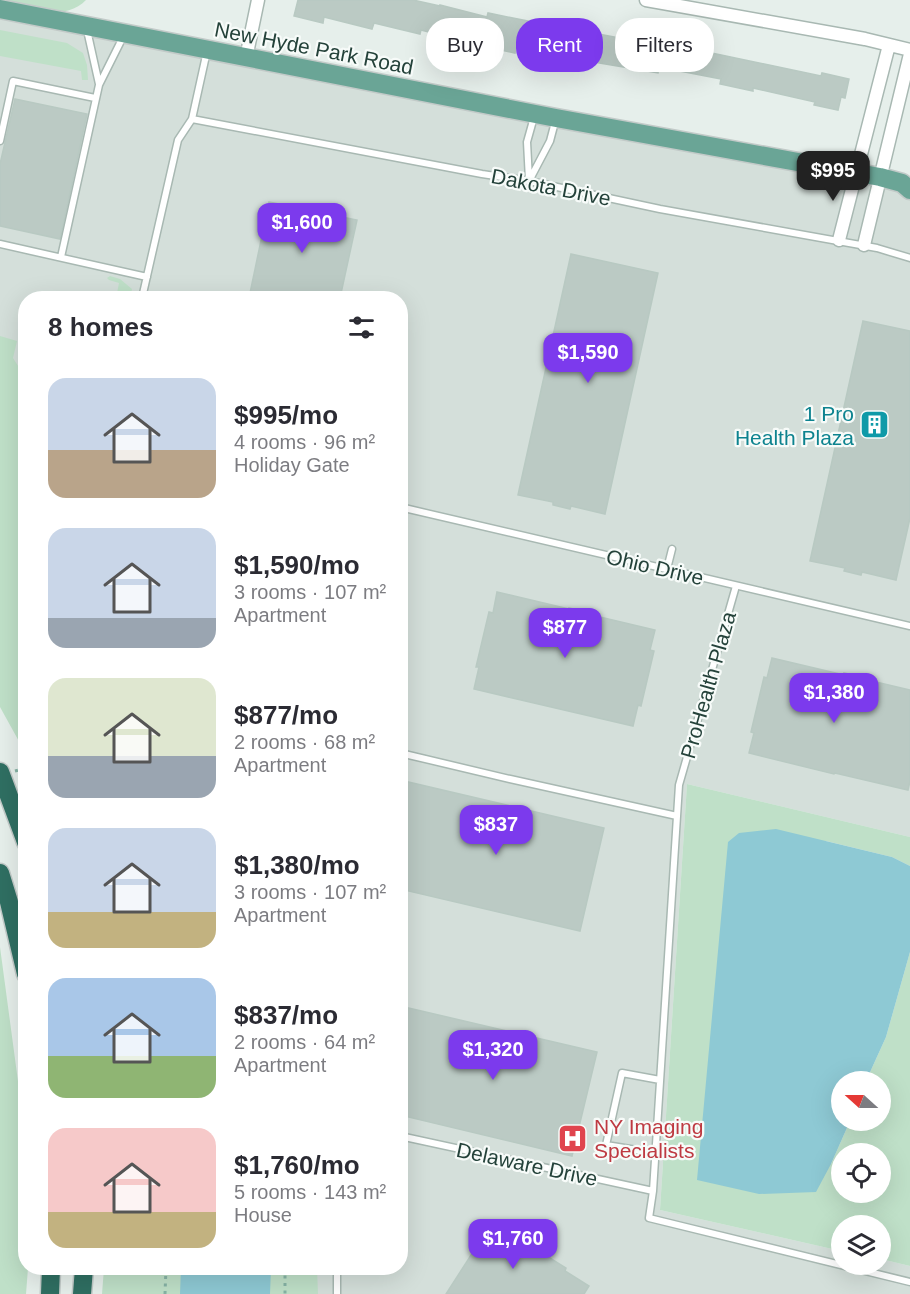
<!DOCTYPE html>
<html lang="en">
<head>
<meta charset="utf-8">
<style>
	body { margin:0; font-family:Helvetica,sans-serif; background:#f7f7f7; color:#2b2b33; height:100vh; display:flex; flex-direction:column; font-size:22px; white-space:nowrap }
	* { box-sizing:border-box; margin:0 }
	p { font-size:20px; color:#7c7c81 }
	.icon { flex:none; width:33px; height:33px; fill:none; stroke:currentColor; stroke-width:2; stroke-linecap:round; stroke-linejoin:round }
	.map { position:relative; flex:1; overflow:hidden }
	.sheet { position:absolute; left:18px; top:291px; width:390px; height:984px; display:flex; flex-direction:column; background:#fff; border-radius:24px; box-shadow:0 6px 24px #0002 }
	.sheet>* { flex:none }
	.guide { position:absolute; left:426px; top:18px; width:393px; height:54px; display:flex; gap:12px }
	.needle { width:39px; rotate:291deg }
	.fabs { position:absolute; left:831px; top:1071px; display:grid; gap:12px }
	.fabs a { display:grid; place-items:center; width:60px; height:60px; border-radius:50%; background:#fff; box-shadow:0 6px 24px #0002; font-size:30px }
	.price { position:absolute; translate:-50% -51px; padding:0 14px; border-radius:12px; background:#7c3aed; color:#fff; font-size:20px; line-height:39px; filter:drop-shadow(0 2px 3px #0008) }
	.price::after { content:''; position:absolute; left:50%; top:36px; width:18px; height:14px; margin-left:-9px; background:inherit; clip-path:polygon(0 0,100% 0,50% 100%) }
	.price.on { background:#222; color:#fff }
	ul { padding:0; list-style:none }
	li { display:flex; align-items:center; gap:18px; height:150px; padding:0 30px }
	li span { display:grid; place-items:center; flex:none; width:168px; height:120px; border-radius:18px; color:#555 }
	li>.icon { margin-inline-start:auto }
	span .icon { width:72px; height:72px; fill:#fffc; stroke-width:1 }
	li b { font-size:26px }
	h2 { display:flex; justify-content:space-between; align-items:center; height:72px; padding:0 30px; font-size:26px }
	.chip { padding:0 21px; border-radius:24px; background:#fff; box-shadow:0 6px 24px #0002; font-size:21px; line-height:54px }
	.chip.on { background:#7c3aed; color:#fff }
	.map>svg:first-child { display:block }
	.built { fill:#d4dfda }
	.green { fill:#bfe0c8; fill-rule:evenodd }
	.water { fill:#8ec9d4 }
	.building { fill:#bbcac4; stroke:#b8c9c2; stroke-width:1.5 }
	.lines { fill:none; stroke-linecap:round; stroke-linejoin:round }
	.lane-casing { stroke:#a8b8b2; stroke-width:9 }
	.street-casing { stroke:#a8b8b2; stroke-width:15 }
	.primary-casing { stroke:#c2cac8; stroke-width:21 }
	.highway-casing { stroke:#c2cac8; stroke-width:21 }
	.path { stroke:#86b3a5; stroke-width:3; stroke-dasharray:3 4.5; stroke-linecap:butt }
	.lane { stroke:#fff; stroke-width:6 }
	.street { stroke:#fff; stroke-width:12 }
	.primary { stroke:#6aa596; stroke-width:18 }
	.highway { stroke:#2f6f62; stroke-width:18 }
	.labels { text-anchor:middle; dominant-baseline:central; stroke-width:4.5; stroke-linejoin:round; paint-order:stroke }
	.street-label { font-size:21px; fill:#24423a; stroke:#f7fbf9 }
	.culture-label { font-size:21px; fill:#0d838f; stroke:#f7fbf9; text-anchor:end }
	.health-label { font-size:21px; fill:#be3a42; stroke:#f7fbf9; text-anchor:start }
</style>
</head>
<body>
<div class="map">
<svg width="910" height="1294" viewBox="0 0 910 1294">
	<rect width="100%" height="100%" fill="#e6efeb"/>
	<path class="built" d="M0,9L910,185V837L687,784L660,1210L841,1251L842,1264H880L881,1259L910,1266V1294H306L305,1268H400V298H26L25,432L0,389Z"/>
	<path class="green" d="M0,0H86C66,21 26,11 0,7Z
		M0,30L67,43L83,53L87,65L88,80H82L81,71L0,56Z
		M110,276L120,279L132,289L130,298H116L119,283L109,280L107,278Z
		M0,336L17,341L13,358L25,377V749L21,745L0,707Z
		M687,784L910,837V866L892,857L826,841L831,1164L850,1121L880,1120V1082L866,1081L886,1037L910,952V1266L881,1259L880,1226H842L841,1251L660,1210ZM842,1154H880V1192H842Z
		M0,947L22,1111L26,1168V1268H28L26,1294H0Z
		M104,1268H317L318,1294H102Z"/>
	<path class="water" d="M776,829L892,857L910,866V952L886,1037L866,1081L842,1082V1120L850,1121L831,1164L816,1192L759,1194L697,1180L728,842L739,833Z
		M181,1268H271L270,1294H180Z"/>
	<path class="building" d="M298,0H413L440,6V5L487,17L488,13L533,22L582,34L583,31L678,49L679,46L821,76L822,73L849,79L845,98L841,97L838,110L814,105L815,102L753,88V91L720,84L721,79L659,67L658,73L564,57L563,59L516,48L515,53L482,46L421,30L420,34L374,23L372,29L324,17L323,23L294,16Z
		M15,99L87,114L60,239L0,226V164Z
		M269,202L357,220L340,298H249Z
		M571,254L658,273L605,514L571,506L570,509L553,505V502L518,495Z
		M863,321L910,331V518L896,580L862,572L861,575L844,571L845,568L810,561Z
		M497,592L569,609V608L583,611V613L655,630L650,650L654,651L641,706L638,705L633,726L474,689L479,667H476L489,612L493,613Z
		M772,658L844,675V673L859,676V678L910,690V781L908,790L835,773L834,774L749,753L754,733L751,732L764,677L767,678Z
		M400,780L604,828L580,931L400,889Z
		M400,1006L597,1052L572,1156L400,1115Z
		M491,1224L516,1240L518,1238L566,1268L565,1271L589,1286L584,1294H446Z"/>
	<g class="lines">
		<defs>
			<path id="lane" d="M87,30L99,84
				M192,119L482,174L529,181L660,209L877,248L910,258
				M0,141L13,81L95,98
				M529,180L527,142L534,117
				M529,181L550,141L555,122
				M0,244L147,277
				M61,257L99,85L123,37
				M142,298L178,140L192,119L207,51
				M400,507L910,626
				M667,569L672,549
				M736,586L679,785L653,1191L649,1218L910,1282
				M400,753L510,779L677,816
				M400,1136L653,1191
				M655,1153L606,1145L622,1073L660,1080
				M337,1294V1268"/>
			<path id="street" d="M646,0L865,39L910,50
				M246,58L258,0
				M839,240L889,45
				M864,245L910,54"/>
			<path id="primary" d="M0,9L556,118L880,177L902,183L910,190"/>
			<path id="highway" d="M0,772L26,842
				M0,873L9,902L26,974
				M50,1294L51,1268
				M82,1294L84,1268"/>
		</defs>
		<use href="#lane" class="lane-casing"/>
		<use href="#street" class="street-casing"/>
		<use href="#primary" class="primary-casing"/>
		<use href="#highway" class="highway-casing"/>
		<path class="path" d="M15,771L26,768
			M285,1268V1294
			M165,1294L166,1268"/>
		<use href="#lane" class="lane"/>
		<use href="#street" class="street"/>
		<use href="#primary" class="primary"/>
		<use href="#highway" class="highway"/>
	</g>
	<defs>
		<symbol id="building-square" viewBox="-11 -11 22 22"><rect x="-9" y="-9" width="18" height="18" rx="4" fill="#0f9aa8" stroke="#f7fbf9"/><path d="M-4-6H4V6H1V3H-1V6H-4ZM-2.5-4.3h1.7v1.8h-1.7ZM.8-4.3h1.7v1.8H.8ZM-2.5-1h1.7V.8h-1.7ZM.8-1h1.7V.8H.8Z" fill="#fff"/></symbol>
		<symbol id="hospital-square" viewBox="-11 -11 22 22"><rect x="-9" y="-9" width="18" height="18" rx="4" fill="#e0444e" stroke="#f7fbf9"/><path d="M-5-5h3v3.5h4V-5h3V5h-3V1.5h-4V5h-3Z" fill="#fff"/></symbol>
	</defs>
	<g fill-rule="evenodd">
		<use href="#building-square" x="858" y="408" width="33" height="33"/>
		<use href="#hospital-square" x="556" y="1122" width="33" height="33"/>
	</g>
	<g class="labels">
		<g class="street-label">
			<text transform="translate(314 48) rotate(11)">New Hyde Park Road</text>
			<text transform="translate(551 187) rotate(11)">Dakota Drive</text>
			<text transform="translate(655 567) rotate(13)">Ohio Drive</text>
			<text transform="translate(708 685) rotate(-74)">ProHealth Plaza</text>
			<text transform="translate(527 1164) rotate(12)">Delaware Drive</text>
		</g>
		<g class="culture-label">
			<text x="854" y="413">1 Pro<tspan x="854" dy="24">Health Plaza</tspan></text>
		</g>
		<g class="health-label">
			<text x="594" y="1126">NY Imaging<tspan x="594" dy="24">Specialists</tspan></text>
		</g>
	</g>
</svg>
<div class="fabs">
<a><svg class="needle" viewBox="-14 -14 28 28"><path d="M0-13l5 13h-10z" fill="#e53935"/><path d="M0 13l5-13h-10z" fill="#7c7c81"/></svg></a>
<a><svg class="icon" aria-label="locate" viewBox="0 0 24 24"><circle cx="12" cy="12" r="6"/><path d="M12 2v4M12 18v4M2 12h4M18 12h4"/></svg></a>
<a><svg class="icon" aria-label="layers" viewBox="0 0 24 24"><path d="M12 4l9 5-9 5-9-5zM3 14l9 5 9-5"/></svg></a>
</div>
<b class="price on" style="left:833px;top:202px">$995</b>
<b class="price" style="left:302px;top:254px">$1,600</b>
<b class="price" style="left:588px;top:384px">$1,590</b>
<b class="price" style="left:565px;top:659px">$877</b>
<b class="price" style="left:834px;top:724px">$1,380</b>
<b class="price" style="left:496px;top:856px">$837</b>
<b class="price" style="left:493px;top:1081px">$1,320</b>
<b class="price" style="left:513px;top:1270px">$1,760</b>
<div class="guide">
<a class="chip">Buy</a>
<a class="chip on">Rent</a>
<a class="chip">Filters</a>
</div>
<section class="sheet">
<h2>8 homes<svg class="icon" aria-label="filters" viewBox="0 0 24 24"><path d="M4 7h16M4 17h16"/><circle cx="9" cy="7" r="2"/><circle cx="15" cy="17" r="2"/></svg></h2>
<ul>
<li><span style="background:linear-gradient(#c9d6e8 60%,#b9a48a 0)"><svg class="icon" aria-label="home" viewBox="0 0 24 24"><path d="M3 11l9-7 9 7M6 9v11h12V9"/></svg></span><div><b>$995/mo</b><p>4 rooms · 96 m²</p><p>Holiday Gate</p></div></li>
<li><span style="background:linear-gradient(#c9d6e8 75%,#9aa5b1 0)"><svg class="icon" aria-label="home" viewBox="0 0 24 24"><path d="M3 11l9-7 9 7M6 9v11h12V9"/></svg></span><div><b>$1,590/mo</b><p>3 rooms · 107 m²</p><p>Apartment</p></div></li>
<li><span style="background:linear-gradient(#dfe7d0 65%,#9aa5b1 0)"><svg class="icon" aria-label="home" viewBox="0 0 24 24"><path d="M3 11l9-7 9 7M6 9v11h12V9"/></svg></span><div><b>$877/mo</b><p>2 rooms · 68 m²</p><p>Apartment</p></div></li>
<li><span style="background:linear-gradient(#c9d6e8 70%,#c2b280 0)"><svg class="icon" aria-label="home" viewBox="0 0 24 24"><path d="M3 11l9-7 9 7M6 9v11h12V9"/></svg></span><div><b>$1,380/mo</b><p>3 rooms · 107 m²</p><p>Apartment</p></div></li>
<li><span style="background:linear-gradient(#a9c7e8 65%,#8fb573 0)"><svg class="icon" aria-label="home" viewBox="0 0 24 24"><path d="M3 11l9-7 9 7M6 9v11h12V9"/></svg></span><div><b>$837/mo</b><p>2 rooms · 64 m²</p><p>Apartment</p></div></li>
<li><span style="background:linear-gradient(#f6c9c9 70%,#c2b280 0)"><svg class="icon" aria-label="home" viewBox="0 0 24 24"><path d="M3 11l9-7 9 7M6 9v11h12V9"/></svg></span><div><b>$1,760/mo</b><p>5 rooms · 143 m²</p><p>House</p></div></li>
</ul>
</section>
</div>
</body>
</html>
